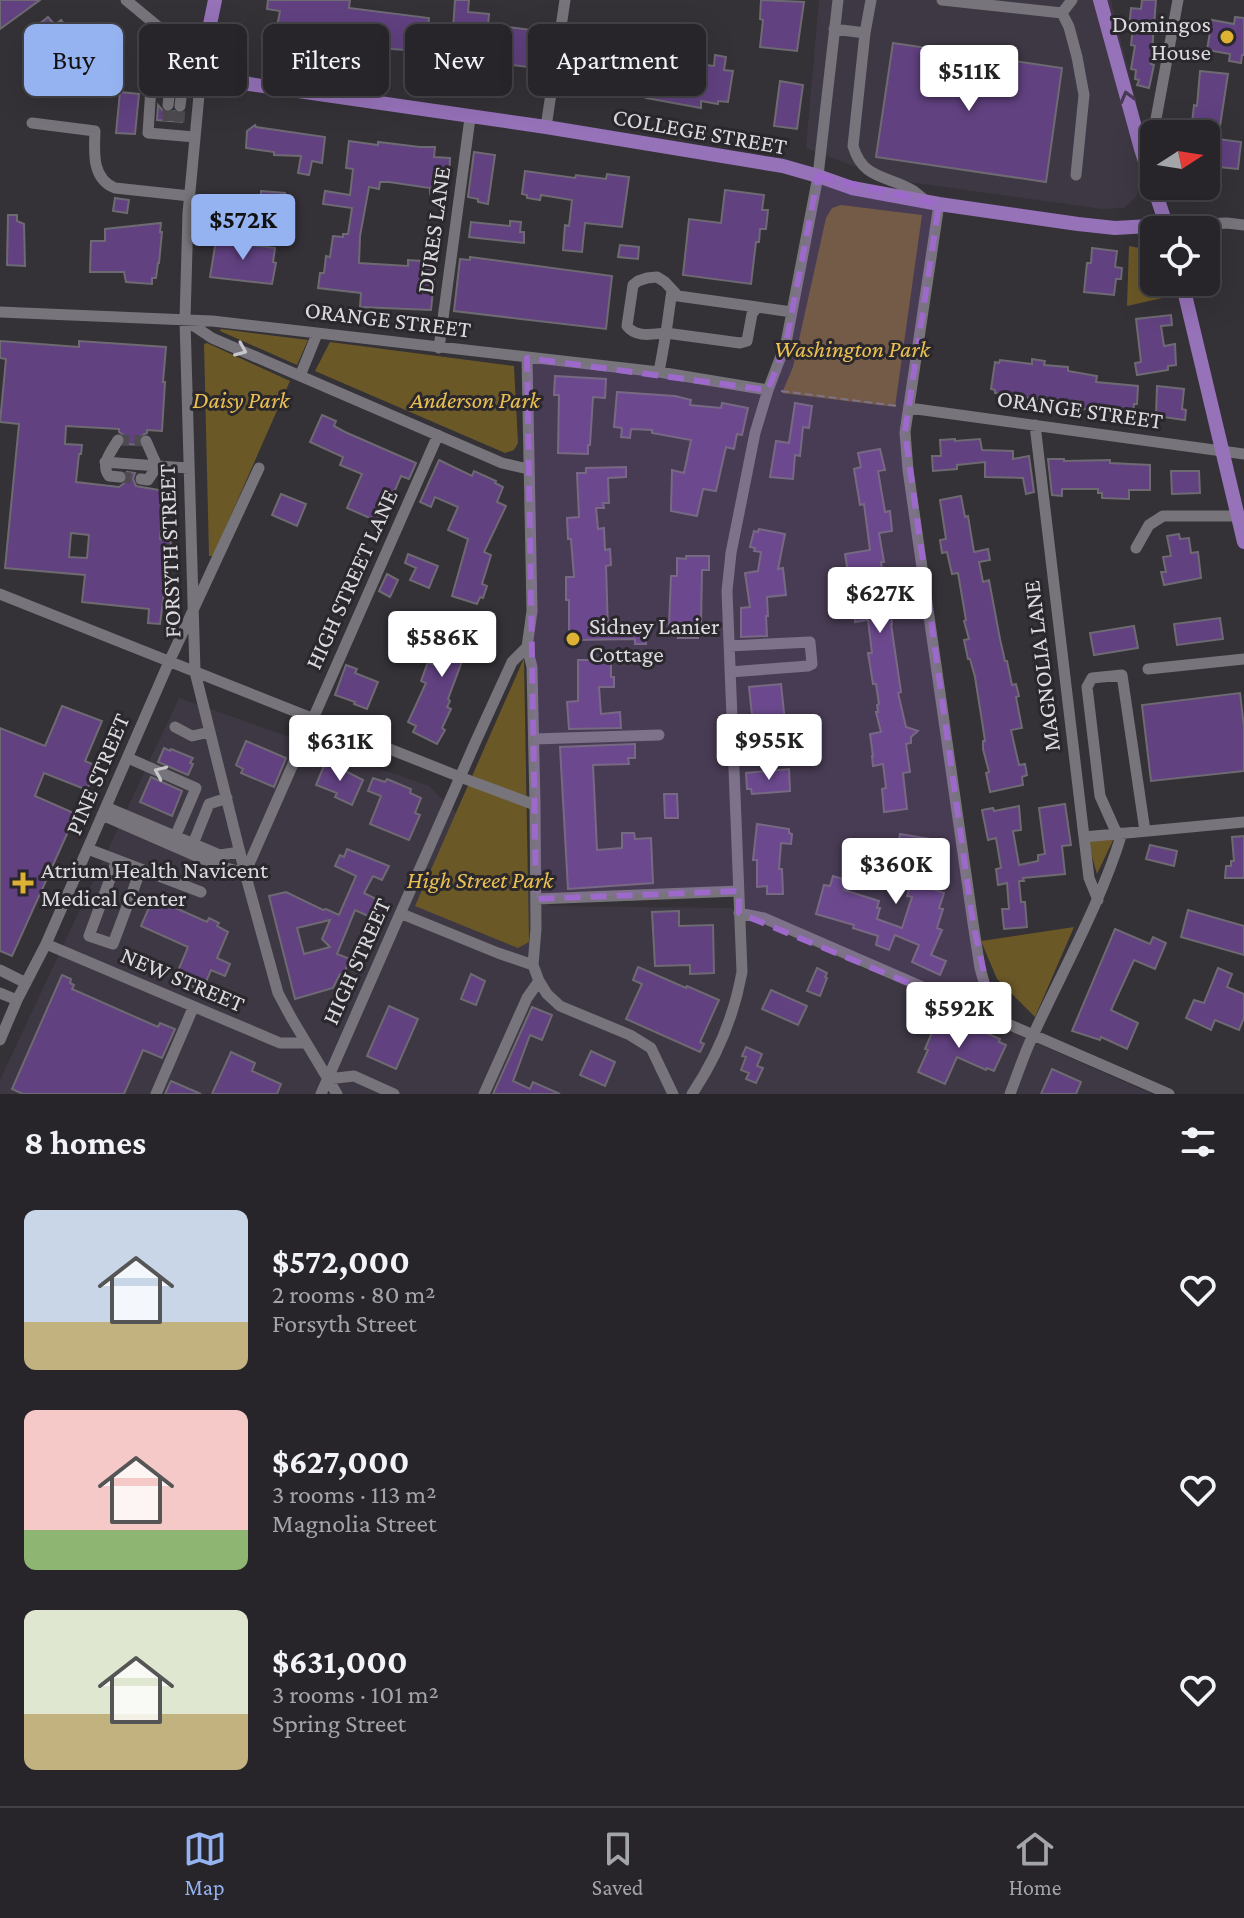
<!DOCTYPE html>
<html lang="en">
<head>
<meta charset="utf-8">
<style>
	body { margin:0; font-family:"Crimson Pro",serif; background:#2f2d31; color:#f1f3f6; height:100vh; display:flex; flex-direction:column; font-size:30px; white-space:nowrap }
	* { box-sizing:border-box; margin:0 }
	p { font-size:26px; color:#a4a5a8 }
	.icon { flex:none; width:44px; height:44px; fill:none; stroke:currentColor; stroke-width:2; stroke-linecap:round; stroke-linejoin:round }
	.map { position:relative; height:1094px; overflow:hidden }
	.details { display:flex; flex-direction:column; background:#272529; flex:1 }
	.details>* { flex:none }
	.guide { position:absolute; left:24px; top:24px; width:800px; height:72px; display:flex; gap:16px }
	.needle { width:52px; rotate:78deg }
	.controls { position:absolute; left:1140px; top:120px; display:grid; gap:16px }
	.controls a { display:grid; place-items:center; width:80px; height:80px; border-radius:12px; background:#272529; box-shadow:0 8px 32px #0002,0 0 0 2px #434246; font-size:40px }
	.price { position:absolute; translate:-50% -68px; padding:0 18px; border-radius:8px; background:#fff; color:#222; font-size:26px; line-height:52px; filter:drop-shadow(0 2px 4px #0008) }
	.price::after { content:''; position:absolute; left:50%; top:48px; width:24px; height:18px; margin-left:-12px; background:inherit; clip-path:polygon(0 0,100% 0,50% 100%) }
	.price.current { background:#95b2f1; color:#111 }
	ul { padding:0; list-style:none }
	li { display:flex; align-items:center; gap:24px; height:200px; padding:0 24px }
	li span { display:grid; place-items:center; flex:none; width:224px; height:160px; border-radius:12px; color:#555 }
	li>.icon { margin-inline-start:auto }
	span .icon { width:96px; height:96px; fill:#fffc; stroke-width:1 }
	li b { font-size:34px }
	h2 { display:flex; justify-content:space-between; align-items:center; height:96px; padding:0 24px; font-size:34px }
	.pill { padding:0 28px; border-radius:12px; background:#272529; box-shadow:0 8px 32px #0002,0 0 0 2px #434246; font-size:28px; line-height:72px }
	.pill.current { background:#95b2f1; color:#111 }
	.tabs { display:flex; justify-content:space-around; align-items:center; height:112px; border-top:2px solid #434246; background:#272529; font-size:22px; color:#a4a5a8 }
	.tabs a { display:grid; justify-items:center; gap:4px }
	.tabs .current { color:#95b2f1 }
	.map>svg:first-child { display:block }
	.built { fill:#3e3844 }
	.green { fill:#6b5827 }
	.building { fill:#614180; stroke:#6e6a72; stroke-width:2; fill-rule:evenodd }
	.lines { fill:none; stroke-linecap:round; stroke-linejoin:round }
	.minor-tunnel { stroke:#4d4a50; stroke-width:11; stroke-dasharray:11 5.5; stroke-linecap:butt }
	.path { stroke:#77757a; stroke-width:2; stroke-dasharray:8 4; stroke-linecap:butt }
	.minor { stroke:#77747b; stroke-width:11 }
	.major { stroke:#9672b9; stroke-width:14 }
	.oneway { stroke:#453a50 }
	.oneway2 { stroke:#c7c6ca }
	.marked { fill:#9d69ca; fill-opacity:0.2; stroke:#9d69ca; stroke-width:6; stroke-dasharray:16 10; stroke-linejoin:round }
	.poi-dot { fill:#ddb133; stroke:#2a272d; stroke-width:3 }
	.labels { text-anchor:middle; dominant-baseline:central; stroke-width:6; stroke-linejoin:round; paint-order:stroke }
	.poi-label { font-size:24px; fill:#dbdade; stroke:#2a272d; text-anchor:start }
	.street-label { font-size:24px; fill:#dbdade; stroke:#2a272d }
	.park-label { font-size:24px; font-style:italic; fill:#eac052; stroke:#2a272d }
</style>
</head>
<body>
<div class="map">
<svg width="1244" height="1094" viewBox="0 0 1244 1094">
	<rect width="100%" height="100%" fill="#343137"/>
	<path class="built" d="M819,0H1111L1142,126L1140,177L1137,196L1124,208L1102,209L888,179L806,148Z
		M179,698L429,786L550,906L731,908L1152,1094H0V1080Z"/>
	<path class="green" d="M841,205L922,215L895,407L782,393L793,367L826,218L832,208Z
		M1129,246L1151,250L1154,252V282H1168L1171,296L1127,306Z
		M221,329L308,340L297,365L220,331Z
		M330,342L514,366L518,443L514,450L505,453L315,371Z
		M207,343L290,381L213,556H209L204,344Z
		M524,658L529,942L518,948L415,906Z
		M1115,836L1097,874L1087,839Z
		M1074,927L1035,1017L997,979L981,941Z"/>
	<path class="building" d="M0,0H40L0,29Z
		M268,0H350L349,8L429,18L426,48L405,46V50L392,49L349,43L350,38L277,27L280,11L267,9Z
		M455,0H469L468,12L489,14L485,59L443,56L446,28L453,29Z
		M761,0L804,2L797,51L760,47L763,20L760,19Z
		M1142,0H1156L1151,64L1154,65L1149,88L1137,85L1139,80L1135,79L1136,70L1131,69L1135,46L1131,45L1133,28H1129L1131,8L1141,9Z
		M48,17L55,25L61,20L72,34L67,38L73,45L54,61L46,52L38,58L29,46L35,42L28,33Z
		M1235,17L1244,18V55H1242L1241,63L1229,61L1230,54L1207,50L1212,20L1234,24Z
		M508,27L540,31L536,68L503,64Z
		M96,40L117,44L112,72L91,69Z
		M656,41L674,44L672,58L675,59V61L714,66L715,55L726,57L724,70L733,71L728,102L718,101V104L701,101V108L646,98L647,95L621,91L626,60H628V59L637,60L636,72L654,75L657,57L653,56Z
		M893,43L1062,68L1046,182L876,157Z
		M591,56L605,58L599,93L574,89L579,62L584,63L585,57L591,58Z
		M1200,71L1228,74L1218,139L1241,142L1238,169L1218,167V173L1206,171V134L1191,132L1194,105L1197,106Z
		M780,81L803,85L797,129L774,126Z
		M120,92L139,94L135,134L116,133Z
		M158,105L164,112L168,113L174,111L182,114V122L157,120Z
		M255,125L256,127L325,137L322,163L312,161L309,175L298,173L301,156L274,155V152L246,148L247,131Z
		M349,141L378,145V142L420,147H435L434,157L450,158L449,182H441L440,194H430V188L389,182H380L379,189L369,187L360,236L359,263L408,266V260L422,261L421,268L432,269V280H434L431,310L360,307L361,293L318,288L320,273H324L326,256L330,257L333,236L343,237V234H348L352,208L323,204L325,191L350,195L353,169L346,168Z
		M474,152L495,155L488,204L478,202V199L468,197Z
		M525,171L575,178L576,175L606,179L607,174L629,177L622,227L585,223L582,252L563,250L565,225L569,226L572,200L541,195L540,200L527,198V195L522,194Z
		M725,190L764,195L762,210H768L766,229H760L759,242H756L751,284L683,275L689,219L721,223Z
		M261,191L285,193L284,208L260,206Z
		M115,198L129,200L127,213L113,211Z
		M8,215H17V221L24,224L25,266L7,265Z
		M510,221L521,222L520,232H524V243L469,237L471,222L510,226Z
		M161,223L160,232H162L159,263H158L156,278H152V284L126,282L124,272H90L91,241H105V229Z
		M216,240L275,248L273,262L276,263L272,284L210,277Z
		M620,245L639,247L638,259L618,257Z
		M1092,248L1117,251L1115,267L1122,268L1121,279H1116L1114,295L1084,292L1087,263H1091Z
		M470,257L612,276L606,329L454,311L460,259L470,260Z
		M1171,315L1172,325L1161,326L1164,346L1175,344L1176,365L1168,366V370L1137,375L1135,363L1141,362L1136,319Z
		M0,341L79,347V341L166,347L163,382H165L162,431L147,430V433L139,437V445L125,444L126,437L119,432V429L66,426L65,444L82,445L81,454H79L76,482L119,487L127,481V472L135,473L133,479L136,486L165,491L160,539L171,541L160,624L148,623L149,609L82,602L85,575L5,568L19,424L0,422L6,359L0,358ZM71,533L89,535L87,558L69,557Z
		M1032,359L1045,361L1044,365L1068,367V371L1097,376L1096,382L1138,386L1137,404H1134L1133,414L1078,408L1079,401L1043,400L995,393V390L991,389L995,362L999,363L1000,360L1032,364Z
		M555,376L606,379L605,398L593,397L590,445H588V454L558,453L559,395H554Z
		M1157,386L1184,389L1182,409L1186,410L1185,420L1156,416Z
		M617,392L675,396L691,400L690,405L721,408L722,403L748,408L742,435L737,434L734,449L726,447L716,491L703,489L697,516L671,511L672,470L684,473L691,440L652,433V430L631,429L630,438L621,437L622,428L614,427Z
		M795,403L812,406L809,428L803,427L800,456L795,455L793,479L770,477L776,441L789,443Z
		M322,415L336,421L334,426L345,432L416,463L409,479L401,476L381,523L347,508L362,474L340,465L343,457L310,442Z
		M955,439V441L980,439L982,450L1013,451V459L1029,456L1034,492L1026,494L1023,478L985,477V462L957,465V469L933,471L932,456H941L940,440Z
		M880,449L885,470L878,471L885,512L890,511L892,531L879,533L884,562H881L887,605H890L892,624H891L901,692L898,693L906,727L918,731L911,737V743L906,744L910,772L903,773L907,809L884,812L882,789L886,788L883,764L873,766L872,756H873L870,734L881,732L876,712H878L877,705L879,704L876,684H873L868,653H872L868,620L855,622L854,610L860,609L857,589L848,590L846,579H849L845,554L870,550L864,504L860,505L854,469L861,467L858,453Z
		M1048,459H1064V461L1110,460V463L1150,465V490H1129V499L1102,498V493H1098V489H1062V496L1052,495Z
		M439,460L472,476L474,471L496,481L495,483L503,487L497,502L506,506L484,552L491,555L482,584L487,586L483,598L480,597L477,604L452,596L468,539L448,530L458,507L435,497L431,507L420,502Z
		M626,467V477L608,478L609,503H603L604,508H596L598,529L604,528L605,550L610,549L611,565L606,566L608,630H634V625H646V644H635V639L575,640V638H569V600H566V577H574L571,539H568L567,518L579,517L577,473H586V468Z
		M1171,471H1199L1200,493L1172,494Z
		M281,494L306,504L297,526L272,515Z
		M961,496L965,517L968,516L974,552L988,549L990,560L979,562L983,582L989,580L1000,639L1005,661H1007L1012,685L1016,684L1019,696L1016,697L1022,728L1011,730L1019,765L1025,764L1027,775L1022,777L1023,785L990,792L986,773L989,772L983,749V741H985L982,721L975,677L970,659H968L964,640L969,639L964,621L966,620L958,573L952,574L947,552L942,553L940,540L946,539L940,500Z
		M759,529L785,534L778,569L783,568L786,595L767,597L768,616H766L767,636L741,637V608L750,607L745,573L758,571L761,552L754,551L755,548L750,547L754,531L758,532Z
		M1179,534L1180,539L1189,538L1191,553L1198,552L1201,578L1164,585L1161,572H1166L1163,557L1171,556L1167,536Z
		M408,554L438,566L429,588L410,580L416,568L405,563Z
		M686,556H709V570H702L701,624H698V638H678V635L674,634V625H669L671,576H677V558L686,559Z
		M387,574L398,580L390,597L379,591Z
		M458,617L479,625L466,657L464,656L448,699L450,701L447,707L451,709L442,728L445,730L437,744L413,732L416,726L408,722L426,683L421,681L428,662L437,666L443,648L430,643L434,633L441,636L445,626L450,628L453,620H457Z
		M1220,618L1223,639L1177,645L1174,624Z
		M1134,626L1138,648L1094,655L1090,633Z
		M578,660H611V677H614V687H599L601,714L620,712L621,728L569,729L567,702L578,701Z
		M346,665L357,669L355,673L378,682L367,709L354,704L355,702L335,695Z
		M781,684L785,722H788V734L777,735V736L751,737L750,724H753L749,687Z
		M1240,693L1244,727V771L1151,781L1142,705Z
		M62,706L102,721L85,761L97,766L87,790L44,773L35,796L76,814L12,956L0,951V728L45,746Z
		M246,741L286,758L274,787L241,773L243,769L236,765Z
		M635,744V758H628L629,764L593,765L597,850L622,848V833H634L635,839L651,838L653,883L568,889L560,747Z
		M164,748L170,751L171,749L193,758L190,763L193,764L188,775L158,762Z
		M326,761L363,780L352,805L335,797L337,793L316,785Z
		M789,769L790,791L752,794L751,789H747L746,773Z
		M151,777L182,791L172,816L140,802Z
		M373,778L385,782L387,779L411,789L410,793L421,798L415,813L420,815L409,840L370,824L381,796L368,791Z
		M664,794H677L678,818H665Z
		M1065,804L1071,845L1062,846L1065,874L1023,878L1024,881H1019L1021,902H1025L1027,927L1004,929L1002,909H1009L1007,883L998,885L996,869L1001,868L996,838L988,840L982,810L993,808L994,811L1019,806L1021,830L1013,831L1019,865L1038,861V855L1045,854L1039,808Z
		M757,824L789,829V833L792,834L791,844L781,843L779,869H782L783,894H767V886L757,887V860H753Z
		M900,834L931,839L929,853L935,854L930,888L944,893L939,908L943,909L937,928L942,930L931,955L946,961L940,975L912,962L919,945L895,935L889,950L876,945L878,936L853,928L854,925L816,914L824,885L830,886L833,876L846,880L844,890L879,901L877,908H880L877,919L902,928L912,897L907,896L913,876L901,875L903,855L897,854Z
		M1244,836V878H1225L1226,866H1231V861H1234L1232,837Z
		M1150,845L1177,851L1174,866L1146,859Z
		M347,849L389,866L382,880L373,876L364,893L376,899L368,916L355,910L337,954L350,959L343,976L340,974L333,988L295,999L269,896L286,892L323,910L326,909L339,915L356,876L335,866L340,855L344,857ZM330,920L322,939L330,947L304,954L297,928Z
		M153,898L207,922L209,918L219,923L217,926L228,932L217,958L230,964L225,976L211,970L202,991L187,984L190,976L178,971L188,947L141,926Z
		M1188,910L1244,926V955L1181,937Z
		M679,911V926L713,925L714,973L690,974V965L655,966L652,912Z
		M1115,929L1150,944L1153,937L1166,943L1155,969L1134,960L1111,1010L1138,1023L1127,1049L1101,1037L1100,1040L1072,1031Z
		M638,967L686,988L687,986L719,1000L700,1042L704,1044L700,1052L626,1019L642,984L633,980Z
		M817,968L827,973L825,977L827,978L820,996L807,991Z
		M1218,968L1232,974L1227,987L1244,994V1018L1239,1030L1215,1020L1211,1030L1186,1018L1194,1000L1204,1003Z
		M471,974L485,981L476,1005L461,999Z
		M62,975L71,979L70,983L74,985L72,989L158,1027L160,1023L175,1029L162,1058L143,1050L124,1094H23L12,1089Z
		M771,990L807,1006L798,1025L762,1009Z
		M389,1006L418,1019L396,1069L367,1056Z
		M532,1007L552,1015L542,1040L530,1035L513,1081L530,1089L533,1082L560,1094H493Z
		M939,1016L952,1022L951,1025L967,1032L969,1029L973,1031L975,1028L1000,1039L999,1042L1006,1045L994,1071L987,1068L986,1070L957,1057L945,1084L918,1072L928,1050L925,1049Z
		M746,1047L762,1054L757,1066L763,1068L756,1083L746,1079L749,1073L741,1070L746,1057L742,1056Z
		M591,1051L615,1062L605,1086L580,1075Z
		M231,1052L255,1063L252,1071L281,1084L277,1094H212Z
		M1052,1069L1081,1082L1076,1094H1041Z
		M171,1081L201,1094H165Z"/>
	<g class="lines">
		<path class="minor-tunnel" d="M168,121V105
			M179,122L180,106
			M118,440L146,441
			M120,477L141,479"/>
		<path class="path" d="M781,391L898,406"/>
		<path class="minor" d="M126,0L202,63L188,213L185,320L195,672L245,873L278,993L292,1019L337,1094
			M871,0L865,33L853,146C863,180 887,175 912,190C917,193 922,198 927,202
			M942,0L1062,13L1072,0
			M1062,13L1069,27L1077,57L1084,95L1076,175
			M834,29L865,33
			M158,88L156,54L165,33
			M168,105L170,88
			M180,106L182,89
			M32,123L95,131C94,153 92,179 115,188L190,196
			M546,127L565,0
			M195,137L148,133L151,87L200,91
			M1141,149L1153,135L1178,0
			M939,204L905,432L908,470L973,923L980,968L994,1018
			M1167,225L1227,223L1244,225
			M672,290L666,333C652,334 636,338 627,326L633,285L638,281L647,278L657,277L665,282L678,296L757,307
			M0,312L212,321L659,372L768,390
			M185,320L212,338L502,463L528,469
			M439,348L470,118
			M527,358L532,611L527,647L532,667L535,805L536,929L533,965
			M659,372L666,333L740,343L747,341L752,314L757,307L792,312
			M300,376L317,334
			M909,408L1244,454
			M1035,425L1084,837L1089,878L1098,900
			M118,440C111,452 100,464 109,476L120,477
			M146,441L157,466L189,468
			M105,462L157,466
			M141,479L148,480L157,466
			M1136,548L1149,525L1163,516H1238
			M0,594L460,777L535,805
			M729,646L810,642L812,664L808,666L730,672
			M1148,669L1244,659
			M175,727L192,736L210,732
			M534,739L659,735
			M128,758L196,788L175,837
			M106,807L220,855L240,852
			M102,815L219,866L245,873L438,435
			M1117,834L1100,796L1087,687L1092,678L1122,675L1145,831
			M1084,837L1244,822
			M193,844L209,804L227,798
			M88,849L201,892
			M117,860L89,936L113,944L141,869
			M536,899L739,891
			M739,913L764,918L1169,1094
			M402,914L498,953L533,965L539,981L547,994L560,1006L630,1035L651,1048L673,1094
			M46,944L280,1043H306
			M0,970L26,983
			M0,993L17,1000
			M0,1040L17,1000L46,944L169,662L259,468
			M328,1079L354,1076L394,1094
			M156,1094L193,1008
			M321,1094L475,743L512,662L527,647
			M484,1094L527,998L539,981
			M692,1094C717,1057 734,1016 742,972L727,591L731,553L755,433L768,390L786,343L818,176L838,0
			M1010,1094C1018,1073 1025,1051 1035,1031C1065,966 1101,902 1122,833"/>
		<path class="major" d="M215,0L202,63L222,75L249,84L546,127L783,166L818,176L852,188L939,204L1078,224L1115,228L1167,225
			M1100,0L1141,149L1168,230
			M1182,282L1244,542"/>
	</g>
	<defs><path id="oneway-chevron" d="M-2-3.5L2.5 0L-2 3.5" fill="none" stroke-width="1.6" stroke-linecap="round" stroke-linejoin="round" transform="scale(2)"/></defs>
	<use class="oneway" href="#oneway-chevron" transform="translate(1127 97) rotate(-105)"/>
	<g class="oneway2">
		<use href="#oneway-chevron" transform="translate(241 350) rotate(23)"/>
		<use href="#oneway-chevron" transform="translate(160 772) rotate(-156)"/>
	</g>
	<path class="marked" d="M818,176L939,204L905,432L973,923L994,1018L739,913V891L536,899L527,358L768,390L786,343Z"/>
	<g class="poi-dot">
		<circle cx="1227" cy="37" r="8"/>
		<circle cx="573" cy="639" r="8"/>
		<path d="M19 871h8v8h8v8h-8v8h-8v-8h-8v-8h8z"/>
	</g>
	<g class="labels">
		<g class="poi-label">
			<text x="1211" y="23" text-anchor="end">Domingos<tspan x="1211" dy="28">House</tspan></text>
			<text x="589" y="625">Sidney Lanier<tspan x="589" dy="28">Cottage</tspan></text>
			<text x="41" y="869">Atrium Health Navicent<tspan x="41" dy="28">Medical Center</tspan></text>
		</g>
		<g class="street-label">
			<text transform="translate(700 131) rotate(10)">COLLEGE STREET</text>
			<text transform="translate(433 230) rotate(-82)">DURES LANE</text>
			<text transform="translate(388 319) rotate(7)">ORANGE STREET</text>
			<text transform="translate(1080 409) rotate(8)">ORANGE STREET</text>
			<text transform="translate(169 551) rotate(-92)">FORSYTH STREET</text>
			<text transform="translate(351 579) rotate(-66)">HIGH STREET LANE</text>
			<text transform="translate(1041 666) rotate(-97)">MAGNOLIA LANE</text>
			<text transform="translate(97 774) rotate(-67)">PINE STREET</text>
			<text transform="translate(356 961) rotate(-66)">HIGH STREET</text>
			<text transform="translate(183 979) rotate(23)">NEW STREET</text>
		</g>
		<g class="park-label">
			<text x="852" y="348">Washington Park</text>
			<text x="241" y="399">Daisy Park</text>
			<text x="475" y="399">Anderson Park</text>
			<text x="480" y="879">High Street Park</text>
		</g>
	</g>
</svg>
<div class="controls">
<a><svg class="needle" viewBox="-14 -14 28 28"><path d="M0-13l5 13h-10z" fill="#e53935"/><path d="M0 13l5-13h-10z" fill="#a4a5a8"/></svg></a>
<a><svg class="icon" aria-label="locate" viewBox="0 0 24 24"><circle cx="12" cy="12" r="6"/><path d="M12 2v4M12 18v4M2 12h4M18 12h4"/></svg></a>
</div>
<b class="price" style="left:969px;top:113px">$511K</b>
<b class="price current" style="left:243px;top:262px">$572K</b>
<b class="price" style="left:880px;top:635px">$627K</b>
<b class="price" style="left:442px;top:679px">$586K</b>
<b class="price" style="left:769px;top:782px">$955K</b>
<b class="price" style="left:340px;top:783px">$631K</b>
<b class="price" style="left:896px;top:906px">$360K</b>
<b class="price" style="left:959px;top:1050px">$592K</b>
<div class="guide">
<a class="pill current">Buy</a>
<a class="pill">Rent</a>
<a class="pill">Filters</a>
<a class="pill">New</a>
<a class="pill">Apartment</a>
</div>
</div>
<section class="details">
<h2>8 homes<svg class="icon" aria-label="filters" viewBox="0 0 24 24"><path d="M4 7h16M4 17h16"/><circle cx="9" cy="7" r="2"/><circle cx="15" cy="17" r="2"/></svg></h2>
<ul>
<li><span style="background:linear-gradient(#c9d6e8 70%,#c2b280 0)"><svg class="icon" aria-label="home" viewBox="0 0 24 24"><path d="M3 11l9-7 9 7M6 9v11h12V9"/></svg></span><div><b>$572,000</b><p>2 rooms · 80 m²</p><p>Forsyth Street</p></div><svg class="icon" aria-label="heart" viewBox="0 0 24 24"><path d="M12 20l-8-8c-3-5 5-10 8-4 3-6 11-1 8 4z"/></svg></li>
<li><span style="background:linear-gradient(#f6c9c9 75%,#8fb573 0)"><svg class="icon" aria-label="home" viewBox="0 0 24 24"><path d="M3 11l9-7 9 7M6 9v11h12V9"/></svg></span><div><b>$627,000</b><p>3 rooms · 113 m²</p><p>Magnolia Street</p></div><svg class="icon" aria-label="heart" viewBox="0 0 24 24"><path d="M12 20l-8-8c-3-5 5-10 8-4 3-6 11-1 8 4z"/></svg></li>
<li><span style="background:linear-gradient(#dfe7d0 65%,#c2b280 0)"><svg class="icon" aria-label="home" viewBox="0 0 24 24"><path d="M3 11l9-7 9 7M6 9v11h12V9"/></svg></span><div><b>$631,000</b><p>3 rooms · 101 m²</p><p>Spring Street</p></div><svg class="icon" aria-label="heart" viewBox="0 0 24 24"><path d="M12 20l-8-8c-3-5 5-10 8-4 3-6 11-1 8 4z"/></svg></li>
</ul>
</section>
<nav class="tabs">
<a class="current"><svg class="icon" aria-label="map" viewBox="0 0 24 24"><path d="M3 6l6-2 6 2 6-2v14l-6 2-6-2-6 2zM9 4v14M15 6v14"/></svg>Map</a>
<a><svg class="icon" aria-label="saved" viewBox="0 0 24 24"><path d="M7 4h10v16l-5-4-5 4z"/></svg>Saved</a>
<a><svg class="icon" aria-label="home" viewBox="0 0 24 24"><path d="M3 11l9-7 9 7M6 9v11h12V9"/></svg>Home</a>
</nav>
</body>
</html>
